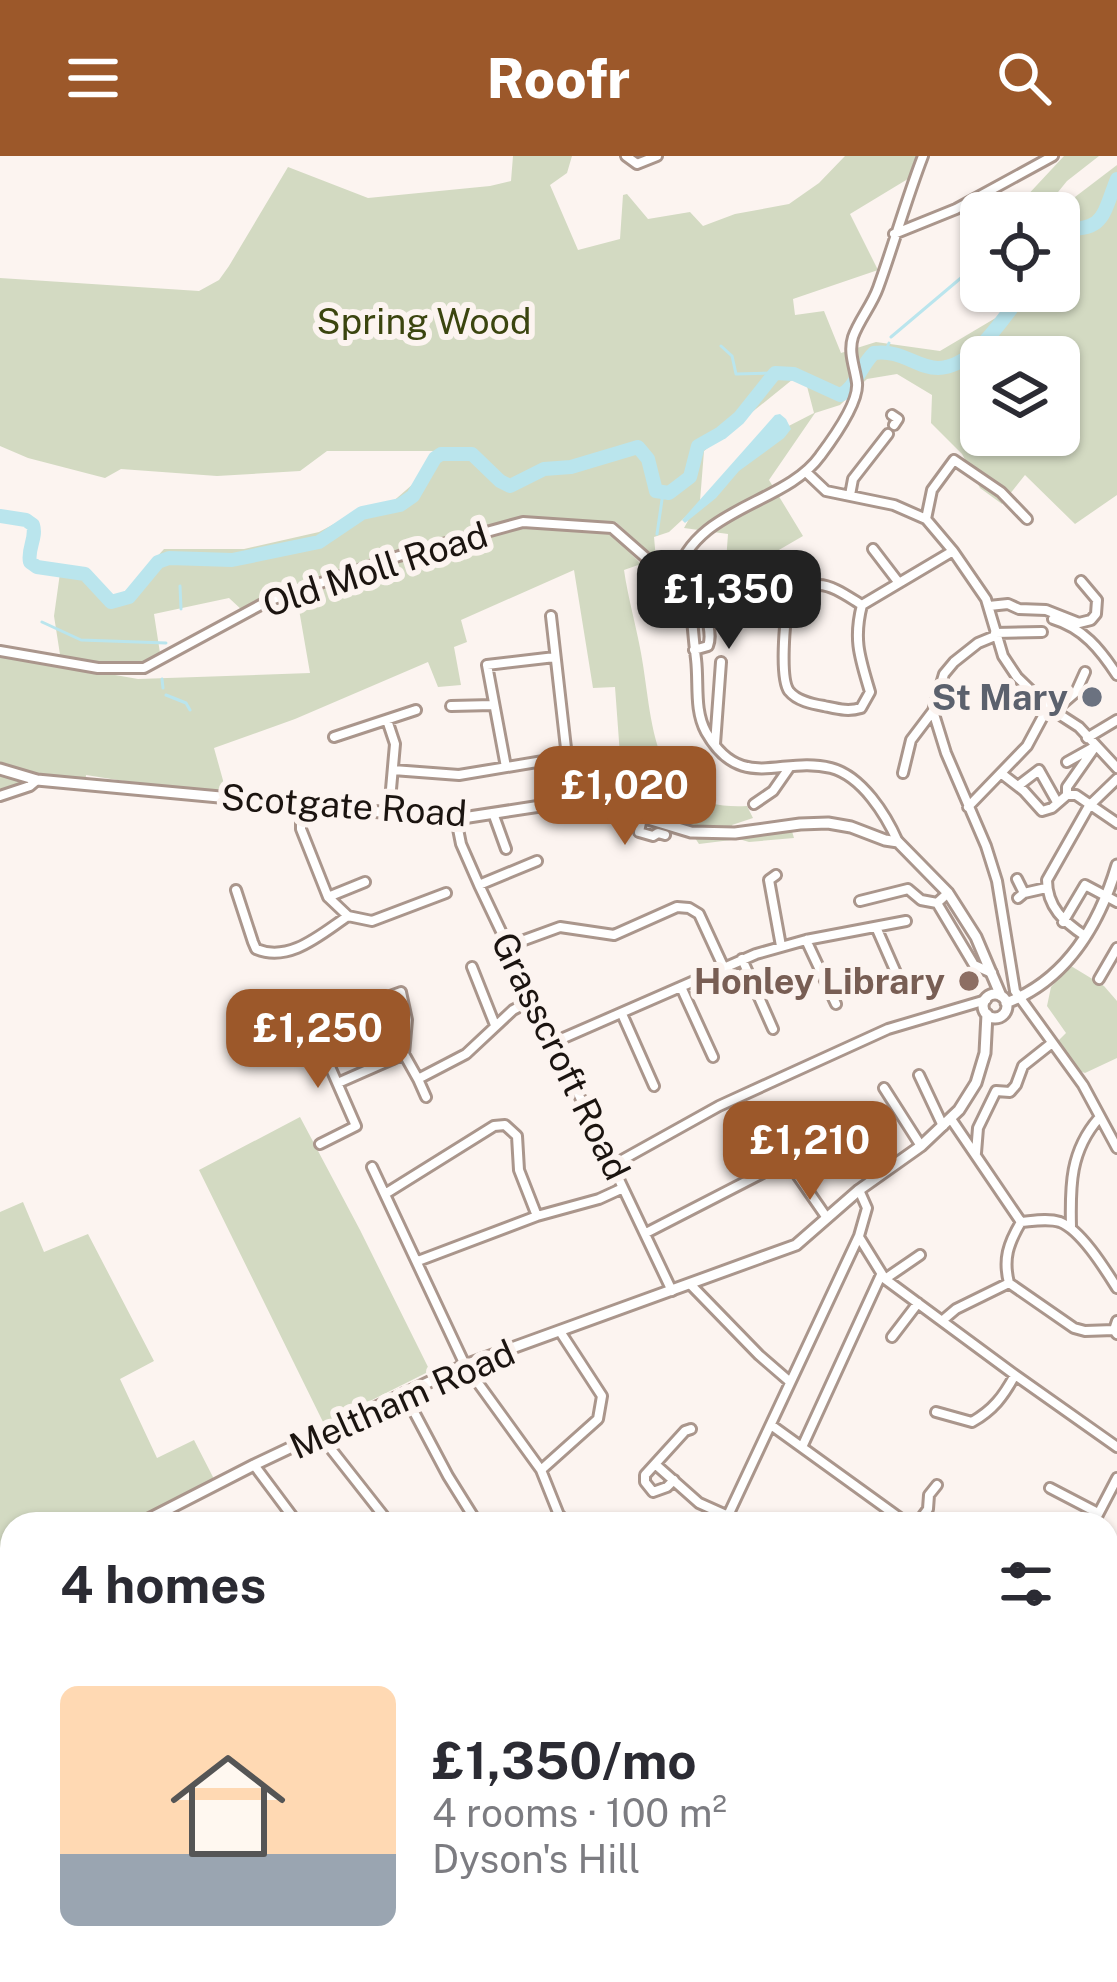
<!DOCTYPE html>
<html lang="en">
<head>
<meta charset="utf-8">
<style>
	body { margin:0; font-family:"Public Sans",sans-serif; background:#f2f2f3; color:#2b2b33; height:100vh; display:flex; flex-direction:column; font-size:45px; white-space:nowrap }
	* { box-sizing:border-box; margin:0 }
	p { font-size:39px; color:#7c7c81 }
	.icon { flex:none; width:66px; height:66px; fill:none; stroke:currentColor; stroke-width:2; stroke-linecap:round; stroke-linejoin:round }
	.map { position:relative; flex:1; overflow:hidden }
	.sheet { position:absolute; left:0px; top:1356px; width:1119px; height:471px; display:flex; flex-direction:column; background:#fff; border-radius:36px 36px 0 0; box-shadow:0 3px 9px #0004 }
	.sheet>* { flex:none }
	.fabs { position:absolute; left:960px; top:36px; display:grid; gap:24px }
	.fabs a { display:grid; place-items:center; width:120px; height:120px; border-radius:18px; background:#fff; box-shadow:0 3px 9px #0004; font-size:60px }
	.price { position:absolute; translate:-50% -102px; padding:0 27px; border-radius:24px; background:#9c582a; color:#fff; font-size:39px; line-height:78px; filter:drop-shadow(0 3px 6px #0008) }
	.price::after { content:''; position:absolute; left:50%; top:72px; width:36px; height:27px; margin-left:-18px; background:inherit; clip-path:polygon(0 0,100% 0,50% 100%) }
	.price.on { background:#222; color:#fff }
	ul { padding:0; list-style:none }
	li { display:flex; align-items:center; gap:36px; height:300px; padding:0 60px }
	li span { display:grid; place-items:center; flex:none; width:336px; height:240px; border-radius:18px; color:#555 }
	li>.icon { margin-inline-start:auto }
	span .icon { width:144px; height:144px; fill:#fffc; stroke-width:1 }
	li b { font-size:51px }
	h2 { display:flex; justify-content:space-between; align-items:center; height:144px; padding:0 60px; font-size:51px }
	header { display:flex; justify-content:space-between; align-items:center; height:156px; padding:0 60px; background:#9c582a; color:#fff; font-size:54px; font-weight:800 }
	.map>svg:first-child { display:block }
	.green { fill:#d3dac2; fill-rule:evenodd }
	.water { fill:#bae5ed }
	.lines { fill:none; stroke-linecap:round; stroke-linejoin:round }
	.stream { stroke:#bae5ed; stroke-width:3 }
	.river { stroke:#bae5ed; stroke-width:14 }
	.minor-casing { stroke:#aa968c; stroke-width:14 }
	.tertiary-casing { stroke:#aa968c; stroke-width:15 }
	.minor { stroke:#fff; stroke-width:8 }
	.tertiary { stroke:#fff; stroke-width:9 }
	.worship-dot { fill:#6b7280; stroke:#fcf4f0; stroke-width:4.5 }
	.education-dot { fill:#8d6e63; stroke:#fcf4f0; stroke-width:4.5 }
	.labels { text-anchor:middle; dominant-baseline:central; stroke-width:12; stroke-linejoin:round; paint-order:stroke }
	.park-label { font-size:36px; fill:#3b450f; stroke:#fcf4f0 }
	.street-label { font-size:36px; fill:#1b1410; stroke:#fcf4f0 }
	.worship-label { font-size:36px; font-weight:bold; fill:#5b616d; stroke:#fcf4f0; text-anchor:end }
	.education-label { font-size:36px; font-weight:bold; fill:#785e54; stroke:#fcf4f0; text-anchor:end }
</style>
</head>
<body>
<header><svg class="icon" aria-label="menu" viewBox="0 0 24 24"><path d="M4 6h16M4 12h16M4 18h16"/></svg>Roofr<svg class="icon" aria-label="search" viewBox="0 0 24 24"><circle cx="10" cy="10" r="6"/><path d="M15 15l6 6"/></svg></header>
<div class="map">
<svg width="1117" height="1826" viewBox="0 0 1117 1826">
	<rect width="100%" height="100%" fill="#fcf4f0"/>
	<path class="green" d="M513,0H572L567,17L550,29L578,94L620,83L623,39L627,38L648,63L690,56L703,70L735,58L789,48L819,27L845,0H927L921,15L850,58L878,114L793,143L795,159L824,155L841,197L876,186L940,195L1004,157L1002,135H1059V57H1054L1117,9V339L1075,368L1025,319L1002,348L980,332L962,298L931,267L932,239L897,218L867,223L840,249L815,257L769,324L803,380L765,402L761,435L724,433L728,378L684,372L695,352L669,376L654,381L656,403L616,366L523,363L389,398L243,455L229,442L154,458L160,497C134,520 92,509 61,505L54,460L61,410L85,415L113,442H119L164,393H244L319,376L364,352L390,348L413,328L438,295H327L300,315L217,320L121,313L105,322L28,302L0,290V122L199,135L219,124L229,110L288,11L368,42L490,30L511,25ZM981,201H1059V279H981ZM803,215L814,257L777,276L700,345L704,295Z
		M1064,0H1099L1067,25L1041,57H1027L1023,44Z
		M525,372L611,377L641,408L624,414C628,442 636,469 641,497C654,568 649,656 747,650L753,662L732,669L734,679L791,672L794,682L749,686L739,683L699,688L689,673L666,665L620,599L615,531L593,532L574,414L461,464L467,486L454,491L461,529L438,531L428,506L295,563L214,592L226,635L143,628L86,619L85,635C55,630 29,626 0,636V499L138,523L310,517L297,442L393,405Z
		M1071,810L1104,830L1117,845V902L1085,917L1077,914L1058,885L1066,877L1047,850L1051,831Z
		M300,961L360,1074L430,1215L324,1268L199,1014Z
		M23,1046L44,1096L88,1078L154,1205L120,1223L157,1302L194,1284L214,1323L125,1368H12V1424L0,1430V1056Z
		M1117,1626V1826H1062L1046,1815H1107V1639Z
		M522,1815H960L956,1826H517Z"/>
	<path class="water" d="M780,258L786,263L791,273L784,282L739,315L716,342L685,367L682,364L775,259Z"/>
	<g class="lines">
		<path class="stream" d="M891,181L981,105
			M721,190L732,200L736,218L775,217
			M885,196L889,187
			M657,378L663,337
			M180,430L181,453
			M42,466L81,484L166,487
			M162,523L163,532
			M166,539L186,547L190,554"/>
		<path class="river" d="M1059,74C1106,73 1101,63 1117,23
			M0,360L26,364L33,369C37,382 27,393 30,406L37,411L85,418L111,446L129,441L158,406L169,402L232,404L319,386L362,357L400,349L413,340L435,302L441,298H472L500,325L510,330L544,313L571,311L638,291L648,303L656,335L669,337L690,321L698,290L721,277L739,262L775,217L794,218L840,239C856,232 860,210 874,197C901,193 917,212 938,212C970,211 994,175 1011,153L1008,135"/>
		<defs>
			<path id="minor" d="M626,0L637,8L657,0
				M894,78L956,53L1053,0
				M892,259L898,263L894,269
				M806,316L826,335L894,349L926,363L953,395L986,443L1003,500L1017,521L1048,551L1079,571L1117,612
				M850,339L853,323L888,278
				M926,363L932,334L954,304L1001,336L1027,363
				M873,393L899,427
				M862,449C850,442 833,429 819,429C807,429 793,438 789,450C784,464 780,523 789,535C797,545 812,548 824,550C838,553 848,556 861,552L870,536C860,502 853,484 862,449L953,395
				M989,450L1008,448L1019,453L1046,454L1079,467L1091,464L1096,458L1097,444L1081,425
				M551,460L567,601
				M1053,463C1083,472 1100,493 1117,519
				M995,477L1042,476
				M995,480L978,487L954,506L944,518L933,555L946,597L986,690L997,725L1015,835L1083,929L1117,992
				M694,494L708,490C714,475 702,463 711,448
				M0,495L98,512H144L268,445L399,400L523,366L612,372L661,415L676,421
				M451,550L493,549
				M1054,555L1076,536L1085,516
				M387,564L395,588L389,656
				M334,581L416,554
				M1087,582L1117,564
				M715,588L721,506
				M1067,606L1094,591
				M506,611L487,509L555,501
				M393,614L459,619L579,599
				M903,617L911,584L933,555
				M1002,618L1024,635L1042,655L1052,652L1067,639H1076L1117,667
				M1018,630L1039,614L1057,646
				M1067,639V631L1095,591
				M0,640L30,630L37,624
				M301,648V673L328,741L348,760L372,765L446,737
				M754,648L773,635L789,612
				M968,651L1027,590L1048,551
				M493,657L506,693
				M642,662L639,676L653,680L658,677L665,679
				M456,663L461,688L479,729L672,1135
				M898,686C886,659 862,620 831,612C782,599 741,638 706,576C694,554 699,528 696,503C693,479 692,453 687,429L676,421C694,351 785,349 820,300C832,284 859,247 857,227C855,211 848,197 853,181C859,164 872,149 878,132C894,88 906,44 923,0
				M776,719L769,724L781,790
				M1017,723L1024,737
				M479,729L537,705
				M236,734L253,786L256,793C290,807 321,778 348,760
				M328,741L365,726
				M1018,742L1024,737L1046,732
				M860,745L908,733L921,744L937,747L948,737
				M937,747L974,809L992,817
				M1063,766L1085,729L1117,746
				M876,771L901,828
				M1085,780C1064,766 1047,751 1047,724L1089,650L1117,623
				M806,784L836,848
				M508,790L560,771L614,779L677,751L689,752L699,758L723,810
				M742,803L773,873
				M472,811L495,869
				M1099,823L1117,792
				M681,831L713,901
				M368,848L401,836L407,864L404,898
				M622,858L654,930
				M308,870L318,873L328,906L356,970L320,988
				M552,887L756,798L806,784L906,765
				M919,919L943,970
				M418,923L426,941
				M338,927L404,898L418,923L466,898L513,854L532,844
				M884,932L921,990
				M951,963L1021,1066C1033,1065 1048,1062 1060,1066C1081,1074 1105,1113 1117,1132
				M976,997L978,972L996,935L1010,936L1016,929L1023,910L1052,887
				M613,1009L719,950L888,873L986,844
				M372,1011L465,1209L541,1314L559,1359L569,1368
				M385,1038L494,970L505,969L517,980L519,1014L537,1060
				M1021,1066C1008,1088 1003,1103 1009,1127L1074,1172L1085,1175L1114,1174
				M1071,1071C1070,1030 1070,995 1099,962
				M646,1077L782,1007L791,1010L827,1062
				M859,1081L885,1123L1015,1219L1117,1291
				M418,1105L537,1060L599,1043L623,1032
				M885,1123L920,1099
				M691,1129L759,1199L789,1225
				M943,1164L956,1153L1009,1127
				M1117,1165L1114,1174L1117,1178
				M892,1181L918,1147
				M404,1237L448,1320L478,1368
				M936,1256L972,1266C993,1254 1003,1241 1015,1219
				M771,1269L908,1368
				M320,1279L390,1368
				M802,1291L881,1119
				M655,1308L699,1347L728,1360
				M254,1309L298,1368
				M541,1314L598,1263L602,1240L561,1177
				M674,1324L667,1331L653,1336L645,1326V1319L685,1275L691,1273
				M1050,1332L1098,1357
				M985,1366L988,1368
				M724,1368L859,1080L867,1052L859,1034
				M917,1368L928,1353L929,1339L937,1329
				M1093,1368L1117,1322
				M1107,1387L1117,1393
				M1107,1510L1117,1517
				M504,1826L510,1815"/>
			<path id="tertiary" d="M0,613L37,624L456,663L560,647L615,653L691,676L735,677L800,668L828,667L851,671L885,684L898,686L948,737L976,781L1001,840
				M983 850a12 12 0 1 1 24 0a12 12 0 1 1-24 0Z
				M1006,847C1067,824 1099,769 1117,709
				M139,1368L254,1309L465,1209L796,1089L859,1034L921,990L959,954L976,927L985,897L987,858
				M0,1437L12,1431"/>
		</defs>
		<use href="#minor" class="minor-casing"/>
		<use href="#tertiary" class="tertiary-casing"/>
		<use href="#minor" class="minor"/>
		<use href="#tertiary" class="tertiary"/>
	</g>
	<circle class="worship-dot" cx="1092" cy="541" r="12"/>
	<circle class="education-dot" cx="969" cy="825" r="12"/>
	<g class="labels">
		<g class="park-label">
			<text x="424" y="165">Spring Wood</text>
		</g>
		<g class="street-label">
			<text transform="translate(375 413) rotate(-18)">Old Moll Road</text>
			<text transform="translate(344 649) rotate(4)">Scotgate Road</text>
			<text transform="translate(561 900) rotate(64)">Grasscroft Road</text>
			<text transform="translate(402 1243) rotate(-24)">Meltham Road</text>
		</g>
		<g class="worship-label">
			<text x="1068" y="541">St Mary</text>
		</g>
		<g class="education-label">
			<text x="945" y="825">Honley Library</text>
		</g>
	</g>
</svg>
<div class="fabs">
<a><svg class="icon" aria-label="locate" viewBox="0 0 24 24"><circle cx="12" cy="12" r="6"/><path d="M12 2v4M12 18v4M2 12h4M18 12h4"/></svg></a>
<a><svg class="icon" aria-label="layers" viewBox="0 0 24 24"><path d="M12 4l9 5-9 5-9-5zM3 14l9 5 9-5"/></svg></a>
</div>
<b class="price on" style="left:729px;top:496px">£1,350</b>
<b class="price" style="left:625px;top:692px">£1,020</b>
<b class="price" style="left:318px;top:935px">£1,250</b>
<b class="price" style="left:810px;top:1047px">£1,210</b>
<section class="sheet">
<h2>4 homes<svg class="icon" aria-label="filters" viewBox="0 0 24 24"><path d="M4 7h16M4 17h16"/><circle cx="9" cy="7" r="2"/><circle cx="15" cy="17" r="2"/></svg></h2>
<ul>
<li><span style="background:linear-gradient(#ffd9b3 70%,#9aa5b1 0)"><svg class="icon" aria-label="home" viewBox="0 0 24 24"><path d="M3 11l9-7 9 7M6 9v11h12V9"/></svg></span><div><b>£1,350/mo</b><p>4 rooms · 100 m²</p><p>Dyson's Hill</p></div></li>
</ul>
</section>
</div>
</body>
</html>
